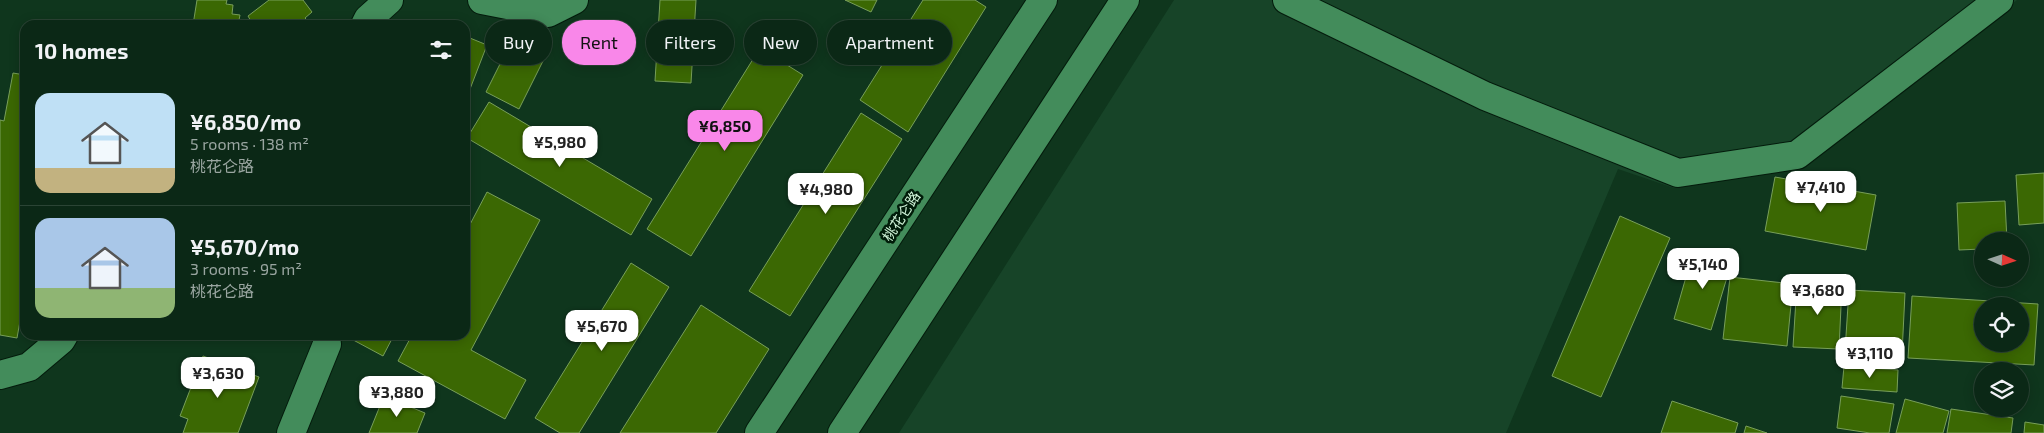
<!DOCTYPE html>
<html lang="en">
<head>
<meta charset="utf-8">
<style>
	body { margin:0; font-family:"Exo 2","Noto Sans SC",sans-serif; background:#193423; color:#f1f3f6; height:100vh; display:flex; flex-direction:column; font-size:19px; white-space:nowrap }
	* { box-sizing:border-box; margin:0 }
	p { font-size:16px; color:#9aa6a1 }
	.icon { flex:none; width:28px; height:28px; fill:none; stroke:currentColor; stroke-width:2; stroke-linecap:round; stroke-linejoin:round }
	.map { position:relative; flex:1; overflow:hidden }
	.sheet { position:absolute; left:20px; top:20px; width:450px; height:320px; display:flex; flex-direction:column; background:#0b2816; border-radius:15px; box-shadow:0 2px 12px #0003,0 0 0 1px #2b4435 }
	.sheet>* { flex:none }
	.top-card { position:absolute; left:485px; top:20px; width:475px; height:45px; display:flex; gap:10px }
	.needle { width:32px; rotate:93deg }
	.tools { position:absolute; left:1974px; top:232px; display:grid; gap:10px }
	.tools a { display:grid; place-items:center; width:55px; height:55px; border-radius:50%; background:#0b2816; box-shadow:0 2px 12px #0003,0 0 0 1px #2b4435; font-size:25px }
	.price { position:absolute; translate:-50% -42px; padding:0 11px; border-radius:10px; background:#fff; color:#222; font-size:16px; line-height:32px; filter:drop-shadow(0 1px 2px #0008) }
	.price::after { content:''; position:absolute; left:50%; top:30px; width:15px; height:11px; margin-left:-8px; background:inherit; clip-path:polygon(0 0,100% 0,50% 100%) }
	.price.on { background:#f987e9; color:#111 }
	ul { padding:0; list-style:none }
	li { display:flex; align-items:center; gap:15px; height:125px; padding:0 15px }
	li+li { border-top:1px solid #2b4435 }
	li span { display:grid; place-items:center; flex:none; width:140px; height:100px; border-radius:15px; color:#555 }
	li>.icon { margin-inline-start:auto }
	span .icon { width:60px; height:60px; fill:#fffc; stroke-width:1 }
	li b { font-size:21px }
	h2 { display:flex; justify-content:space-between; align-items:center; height:60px; padding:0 15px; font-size:21px }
	.chip { padding:0 18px; border-radius:22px; background:#0b2816; box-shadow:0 2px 12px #0003,0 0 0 1px #2b4435; font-size:18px; line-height:45px }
	.chip.on { background:#f987e9; color:#111 }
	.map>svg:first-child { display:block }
	.built { fill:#174428 }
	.building { fill:#3b6803; stroke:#789f5a; fill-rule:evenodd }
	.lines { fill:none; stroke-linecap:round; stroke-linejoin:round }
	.minor-casing { stroke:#041b0c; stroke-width:30 }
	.secondary-casing { stroke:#041b0c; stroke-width:30 }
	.minor { stroke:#438c5b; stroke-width:28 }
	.secondary { stroke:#438c5b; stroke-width:28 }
	.labels { text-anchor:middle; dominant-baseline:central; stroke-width:5; stroke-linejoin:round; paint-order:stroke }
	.street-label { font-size:14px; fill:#d1f5da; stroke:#001c09 }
</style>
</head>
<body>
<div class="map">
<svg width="2044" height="433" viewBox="0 0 2044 433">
	<rect width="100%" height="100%" fill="#0f361d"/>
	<path class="built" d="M1174,0H2017L1814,161L1674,188L1618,169L1506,433H899Z"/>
	<path class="building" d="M197,0H227L226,4L233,5L232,14L240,15L238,25H193Z
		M269,0H303L312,12L305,18L308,21L303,25H249L252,23L248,16Z
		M660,0H696L691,83L655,81Z
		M845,0H877L871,12Z
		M923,0H975L986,7L908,132L860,100Z
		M518,28L551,45L519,109L486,92Z
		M465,36L487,45L465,102Z
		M760,48L803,75L691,256L647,229Z
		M13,73L25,75V293L17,338L0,335V120L4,121Z
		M489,102L652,199L631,235L467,138Z
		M861,113L902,139L790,316L749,291Z
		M2044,173V223L2019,225L2016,175Z
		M1775,177L1876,195L1866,250L1765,231Z
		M487,192L540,220L471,350L526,380L505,419L398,361L412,335H465V234Z
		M2005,201L2007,241H1982V249L1959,250L1957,203Z
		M1620,216L1670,238L1601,397L1552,376Z
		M1694,249L1732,261L1711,330L1674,319Z
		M631,263L669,287L579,433H560L535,418Z
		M1730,277L1793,284L1787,346L1723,339Z
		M1797,283L1842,285L1839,349L1793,347Z
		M1849,290L1905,293L1902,354L1845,351Z
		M1912,296L2038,304L2034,365L1908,358ZM1982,306H2020V344H1982Z
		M701,305L769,349L716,433H620Z
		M344,335H394L383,356Z
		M203,356L259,377L238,433H183L188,419L180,416Z
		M1844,366L1898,370L1897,392L1842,388Z
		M384,396L425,413L417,433H369Z
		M1841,396L1894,404L1889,433H1870L1837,428Z
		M1905,399L1949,411L1943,433H1896Z
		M1672,401L1738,423L1735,433H1661Z
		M1951,409L2013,418L2011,433H1947Z
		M2025,422L2044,425V433H2024Z
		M1746,426L1767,433H1744Z"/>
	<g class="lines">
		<defs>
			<path id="minor" d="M482,0L548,13L574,0
				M1287,0L1485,96L1678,173L1797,155L1999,0
				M365,25L368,19L389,0
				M0,375L29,367L61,340L64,335
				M291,433L327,344"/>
			<path id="secondary" d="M759,433L1043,0
				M842,433L1125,0"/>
		</defs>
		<use href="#minor" class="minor-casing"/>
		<use href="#secondary" class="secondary-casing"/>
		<use href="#minor" class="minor"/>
		<use href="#secondary" class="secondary"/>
	</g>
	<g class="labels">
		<g class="street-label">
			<text transform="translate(901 216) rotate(-57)">桃花仑路</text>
		</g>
	</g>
</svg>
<div class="tools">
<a><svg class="needle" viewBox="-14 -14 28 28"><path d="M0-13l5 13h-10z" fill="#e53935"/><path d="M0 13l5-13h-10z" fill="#9aa6a1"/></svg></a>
<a><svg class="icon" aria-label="locate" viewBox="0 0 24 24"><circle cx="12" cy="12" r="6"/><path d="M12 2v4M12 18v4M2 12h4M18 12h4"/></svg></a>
<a><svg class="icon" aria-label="layers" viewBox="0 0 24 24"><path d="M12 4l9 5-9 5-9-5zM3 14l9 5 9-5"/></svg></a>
</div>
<b class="price on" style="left:725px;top:152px">¥6,850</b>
<b class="price" style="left:560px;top:168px">¥5,980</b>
<b class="price" style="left:1821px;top:213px">¥7,410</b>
<b class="price" style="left:826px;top:215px">¥4,980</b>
<b class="price" style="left:1703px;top:290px">¥5,140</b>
<b class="price" style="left:1818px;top:316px">¥3,680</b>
<b class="price" style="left:602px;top:352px">¥5,670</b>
<b class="price" style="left:1870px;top:379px">¥3,110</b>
<b class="price" style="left:218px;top:399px">¥3,630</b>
<b class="price" style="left:397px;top:418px">¥3,880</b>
<div class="top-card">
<a class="chip">Buy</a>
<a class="chip on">Rent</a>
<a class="chip">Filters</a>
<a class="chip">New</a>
<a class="chip">Apartment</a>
</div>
<section class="sheet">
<h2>10 homes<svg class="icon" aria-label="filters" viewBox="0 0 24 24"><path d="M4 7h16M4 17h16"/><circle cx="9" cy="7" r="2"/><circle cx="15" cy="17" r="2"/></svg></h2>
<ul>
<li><span style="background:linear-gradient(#bfe0f5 75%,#c2b280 0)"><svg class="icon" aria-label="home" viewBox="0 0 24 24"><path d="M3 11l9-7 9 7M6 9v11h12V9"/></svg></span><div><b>¥6,850/mo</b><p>5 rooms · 138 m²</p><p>桃花仑路</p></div></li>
<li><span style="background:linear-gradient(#a9c7e8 70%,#8fb573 0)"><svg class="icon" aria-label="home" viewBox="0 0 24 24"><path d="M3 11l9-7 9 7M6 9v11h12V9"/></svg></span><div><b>¥5,670/mo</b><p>3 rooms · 95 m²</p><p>桃花仑路</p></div></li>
</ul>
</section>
</div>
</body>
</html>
